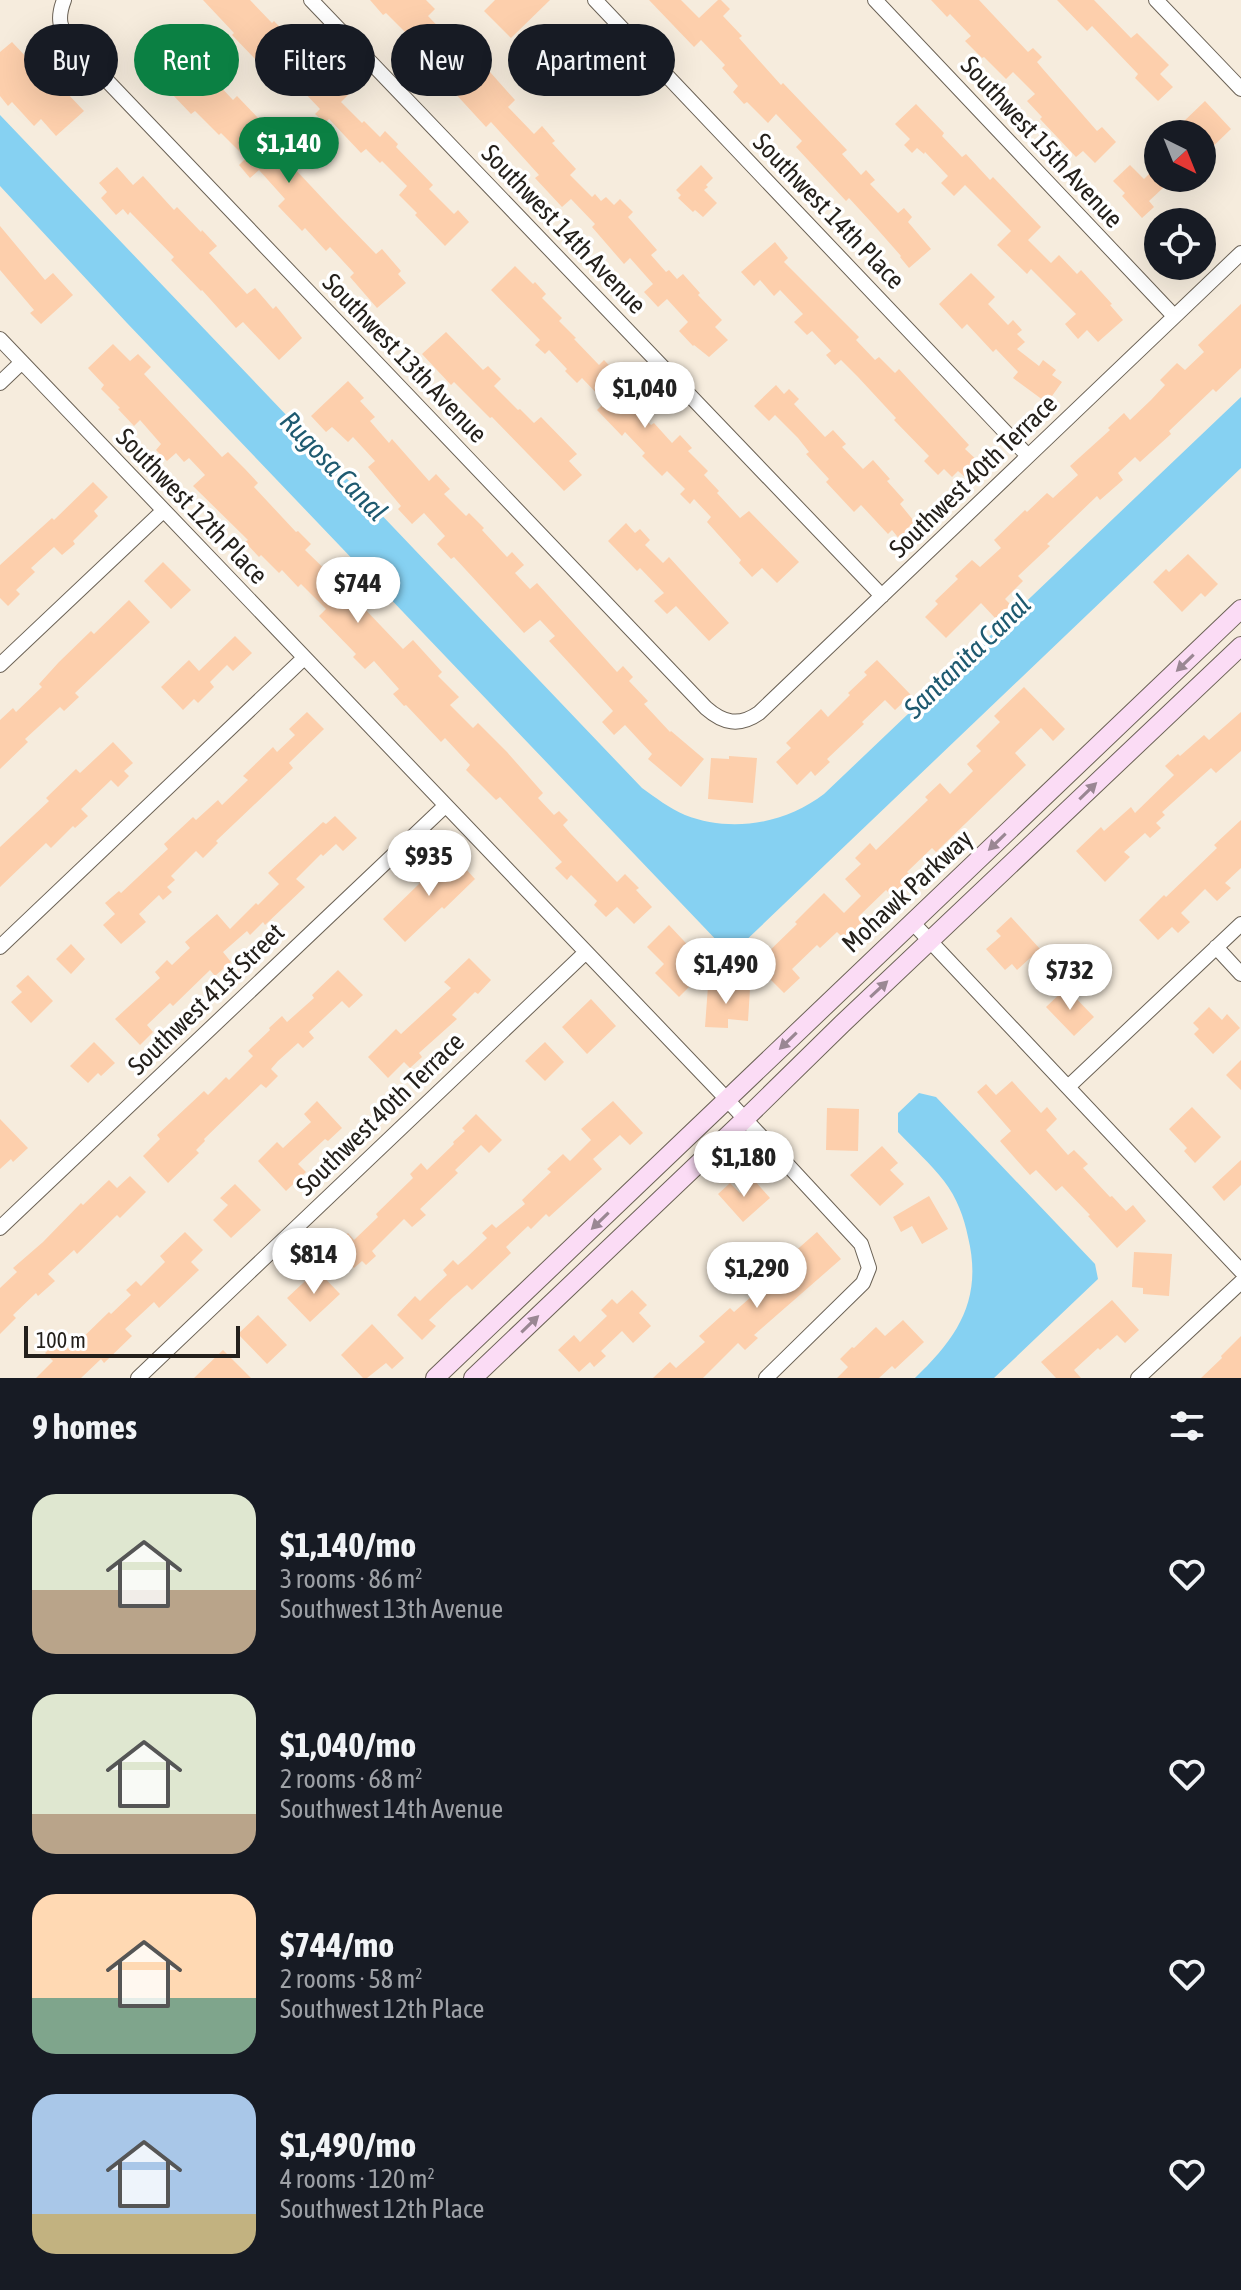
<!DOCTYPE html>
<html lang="en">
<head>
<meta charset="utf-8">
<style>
	body { margin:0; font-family:"Asap Condensed",sans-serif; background:#242831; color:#f1f3f6; height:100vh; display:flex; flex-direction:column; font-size:30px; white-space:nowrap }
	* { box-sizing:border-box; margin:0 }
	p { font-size:26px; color:#9ea1a6 }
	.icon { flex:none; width:44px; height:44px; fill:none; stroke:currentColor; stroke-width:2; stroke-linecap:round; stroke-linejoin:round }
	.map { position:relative; height:1378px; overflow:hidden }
	.side { display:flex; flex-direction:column; background:#171b24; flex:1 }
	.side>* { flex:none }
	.guide { position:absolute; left:24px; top:24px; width:800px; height:72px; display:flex; gap:16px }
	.needle { width:52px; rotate:137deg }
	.buttons { position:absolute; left:1144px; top:120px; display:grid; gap:16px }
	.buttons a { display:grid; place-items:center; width:72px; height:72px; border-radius:50%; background:#171b24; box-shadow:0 8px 32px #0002; font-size:40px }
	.scale { position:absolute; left:24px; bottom:20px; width:216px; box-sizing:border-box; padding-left:8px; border:4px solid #24201b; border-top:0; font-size:22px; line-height:28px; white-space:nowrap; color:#24201b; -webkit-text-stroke:6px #fff; paint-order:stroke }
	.price { position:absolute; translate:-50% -68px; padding:0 18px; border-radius:28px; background:#fff; color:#222; font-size:26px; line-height:52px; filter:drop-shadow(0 2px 4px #0008) }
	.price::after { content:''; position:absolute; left:50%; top:48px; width:24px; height:18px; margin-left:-12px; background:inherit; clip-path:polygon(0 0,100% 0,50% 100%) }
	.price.active { background:#0b8043; color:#fff }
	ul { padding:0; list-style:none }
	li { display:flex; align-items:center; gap:24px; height:200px; padding:0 32px }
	li span { display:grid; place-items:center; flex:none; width:224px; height:160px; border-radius:24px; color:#555 }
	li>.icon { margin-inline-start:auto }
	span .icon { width:96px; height:96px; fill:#fffc; stroke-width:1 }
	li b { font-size:34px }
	h2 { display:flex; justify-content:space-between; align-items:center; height:96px; padding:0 32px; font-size:34px }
	.chip { padding:0 28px; border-radius:36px; background:#171b24; box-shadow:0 8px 32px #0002; font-size:28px; line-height:72px }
	.chip.active { background:#0b8043; color:#fff }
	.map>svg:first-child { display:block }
	.water { fill:#86d1f2 }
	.building { fill:#fdcfac }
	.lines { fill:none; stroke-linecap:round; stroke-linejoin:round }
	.street-casing { stroke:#6b6256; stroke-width:16 }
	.secondary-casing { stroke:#6b6256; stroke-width:20 }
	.street { stroke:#fff; stroke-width:14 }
	.secondary { stroke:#fbdcf5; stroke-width:18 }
	.oneway { fill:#9a8793 }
	.labels { text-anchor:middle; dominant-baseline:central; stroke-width:7; stroke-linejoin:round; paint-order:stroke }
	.street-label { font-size:26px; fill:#24201b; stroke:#fff }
	.water-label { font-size:28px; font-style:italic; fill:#1e5a70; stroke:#fff }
</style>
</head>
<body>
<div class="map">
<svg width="1241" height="1378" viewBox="0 0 1241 1378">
	<rect width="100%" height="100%" fill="#f6ecdd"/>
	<path class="water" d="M0,115L642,788C656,798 669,808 685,815C731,833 785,824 824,794L1241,397V468L739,947L722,946L127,323L0,186Z
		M919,1093L936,1097L1095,1264L1098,1279L994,1378H915C958,1337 983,1299 968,1237C964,1217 957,1198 944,1181C931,1164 913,1148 898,1132V1113Z"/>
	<path class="building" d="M203,0H250L272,23L274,21L332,81L333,80L348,95L341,102L362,123L364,121L380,137L385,131L398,144L396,147L433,185L429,189L454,214L458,210L469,222L445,246L415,215L417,213L399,195L407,186L382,161L380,163L366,149L361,153L329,119L325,123L315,114L320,109L301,89L295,95L281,80L286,76L264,52L256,60L232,35L234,33Z
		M370,0H426L435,9L428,16L453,42L459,36L483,62L482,63L515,100L508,107L534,134L542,126L555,141L552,143L576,169L570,175L592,197L595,194L601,201L606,197L614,205L620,199L633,212L628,217L657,250L651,255L666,272L669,270L677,279L683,274L700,293L698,295L722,320L715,327L728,340L709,357L694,345L693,346L679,331L688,322L667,299L658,307L644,292L653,284L630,258L624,264L592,227L595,224L571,199L562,207L535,178L539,175L491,122L486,127L442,79L449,73L435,58L413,35L411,38L386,13L383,15Z
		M495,0H550L511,38L484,11Z
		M649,0H681L699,18L718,0H721L730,9L723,16L742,36L739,38L781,85L783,83L847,150L842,154L861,175L866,170L875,180L870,184L898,213L904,208L912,217L908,222L931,249L909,268L900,257L901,256L871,222L849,198L846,201L796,147L802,141L776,114L768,123L747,102L744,104L733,92L738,86L722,68L725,65L701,40L694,47Z
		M931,0H979L1028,52L1033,48L1042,57L1037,62L1042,68L1097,131L1102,127L1116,142L1095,163L1083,151L1076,157L1040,119L1042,117L1027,101L1035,94L1013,72L1006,79L984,57L982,58L965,41L971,36L950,14L947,17Z
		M1057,0H1094L1131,38L1137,33L1169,65L1160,74L1173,87L1158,101L1135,78L1138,74L1092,26L1087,31Z
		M12,42L30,61L37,55L51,71L48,73L84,111L56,136L41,119L34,126L12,102L8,106L0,96V52Z
		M201,66L233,100L237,96L262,122L259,124L296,166L294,168L339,216L376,254L382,249L401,271L398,274L406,283L377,308L350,277L354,273L330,247L326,251L305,228L302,231L278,206L285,199L259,170L250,178L239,165L246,158L221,133L219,135L195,111L191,114L172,94Z
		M1205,101L1231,129L1202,157V134H1190L1181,124Z
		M916,104L944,133L942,136L962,157L966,154L990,180L993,177L1041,227L1028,240L1051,263L1059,255L1077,274L1081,270L1112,304L1110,305L1123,320L1098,342L1087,330L1078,339L1065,324L1076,314L1031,269L1027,274L997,245L1011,231L965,185L954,196L941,183L948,176L925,152L924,154L917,148L912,153L904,145L910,139L895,124Z
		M701,165L713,178L706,185L708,187L704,190L717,203L703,217L695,210L693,212L678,198L681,195L676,190Z
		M1130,165L1144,179L1151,172L1164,187L1149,201L1154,207L1142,218L1122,196L1125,193L1113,181Z
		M117,167L133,185L143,176L174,210L177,207L201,232L202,230L217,246L209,253L247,294L255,288L273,309L276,306L302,338L279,360L243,322L236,328L202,290L201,291L171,260L174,257L130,212L128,215L123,209L116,215L101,198L107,192L99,183Z
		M0,226L45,280L53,273L73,295L41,324L30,313L34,310L0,270Z
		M775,242L788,258L784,262L859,337L856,340L875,360L879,357L895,373L899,369L969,445L965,449L980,463L966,478L958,471L952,477L944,469L938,475L924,461L929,456L894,420L896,418L858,377L841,360L835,365L826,355L831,351L812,331L807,335L794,322L803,314L780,290L774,296L760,280L754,286L741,272Z
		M515,266L533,284L535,282L546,294L542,298L562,318L559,321L576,338L574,339L599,365L604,360L637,395L630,403L651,425L654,423L672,443L680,435L692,448L688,451L708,471L704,475L719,491L717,493L740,518L749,511L799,562L777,583L762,568L752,577L739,563L741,560L707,522L711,517L694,499L690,504L680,494L685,489L667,471L662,476L642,456L645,453L625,432L622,436L597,410L605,402L582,378L577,383L565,371L567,369L549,350L545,354L535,345L540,340L491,290Z
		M971,273L995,297L988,304L1008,325L1013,320L1022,330L1017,334L1025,342L1017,349L1039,366L1043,360L1056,370L1052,375L1062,382L1047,403L1013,378L1018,372L996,349L993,352L967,324L962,329L939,304Z
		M1241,304V368L1216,392L1213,389L1169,431L1171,434L1140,462L1135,457L1118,473L1123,480L1100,500L1097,496L1047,544L1050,546L1018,576L1023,581L1005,599L1011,605L996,619L981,603L946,638L925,617L938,604L935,601L958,579L955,576L972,560L980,567L1001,548L994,540L1025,510L1027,512L1047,493L1053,498L1078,475L1070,466L1110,430L1108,428L1124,413L1130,420L1151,400L1165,385L1160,380L1177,363L1185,370L1204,352L1198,345Z
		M446,332L483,370L488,366L501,379L494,386L518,410L520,409L534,423L541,417L577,454L569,461L582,475L564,491L492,417L490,418L454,382L451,385L422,354Z
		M113,344L130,361L138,354L151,367L144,374L222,457L228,452L245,469L258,483L254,487L296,532L298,531L311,544L305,550L341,585L346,581L364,599L360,604L403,649L413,640L442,672L438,676L459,697L450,705L473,728L478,723L507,752L543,793L538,798L554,815L559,811L568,820L563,825L570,833L617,882L625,874L639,888L636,890L652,907L634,924L617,907L606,917L594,905L597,901L571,875L567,880L555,868L562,862L500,797L496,800L466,770L470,765L445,738L441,742L406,705L404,706L393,694L399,689L374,661L365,669L353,657L356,654L319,616L326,609L301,584L298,587L282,570L279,573L261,555L259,557L245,542L248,540L193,486L205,475L189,458L184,462L176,453L167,461L156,450L161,444L140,420L134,426L118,409L120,408L101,389L104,385L88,368Z
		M348,381L364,398L360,401L375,417L370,421L389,443L392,439L429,481L436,474L450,489L444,494L466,516L469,513L484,528L482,530L507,557L512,552L524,565L515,573L530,589L537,583L617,672L623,666L633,677L629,681L648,701L644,704L670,732L671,731L704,759L681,787L648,759L652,754L625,725L614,735L602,722L613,711L549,641L555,636L540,620L524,633L454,557L451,559L437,544L445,536L424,513L412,524L398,509L401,506L368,467L375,461L353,437L348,442L332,427L326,432L311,416Z
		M776,385L784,394L789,389L799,399L794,404L825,437L833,430L846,444L842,447L863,469L873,460L890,479L887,481L904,500L900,504L918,526L901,541L892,530L888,534L861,505L854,512L826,482L829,479L806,454L809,452L798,438L775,415L769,421L754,406Z
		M93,482L108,497L94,511L98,516L73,541L75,544L62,555L54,547L31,568L35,572L16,590L20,594L8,606L0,598V565L52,518L54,520Z
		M626,523L635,533L640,529L650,540L645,545L663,563L669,557L729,623L709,641L676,606L667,614L654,601L664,593L640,568L637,571L608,541Z
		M1188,554L1218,584L1205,597L1201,593L1182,612L1153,582L1166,569L1169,572Z
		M163,562L191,590L171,609L144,581Z
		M129,600L150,622L75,693L79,697L64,711L60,707L25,739L28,742L0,769V720L13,708L16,712L42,687L39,684L59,662L91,631L94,634Z
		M235,636L252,653L233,671L227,665L210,682L214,687L198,703L194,699L183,710L161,687L189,660L199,671Z
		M877,660L911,695L895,710L885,700L862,722L864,724L827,759L830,762L815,776L811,771L797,785L776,762L791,748L786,743L821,709L828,717L850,695L848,693L867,675L864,672Z
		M1024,687L1065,729L1053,741L1041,728L1015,753L1026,765L936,852L932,848L907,872L912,876L892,896L886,890L858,917L863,922L845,940L837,932L820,948L817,945L792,969L800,978L784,993L770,979L775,973L761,959L797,924L795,922L824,893L844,913L861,896L845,879L861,864L855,858L870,843L876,850L928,800L925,797L940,783L950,794L973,771L967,764L981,751L976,746L1000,722L994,716Z
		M307,712L324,729L289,763L293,768L216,841L218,843L203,858L196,851L171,876L175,880L167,887L172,892L163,900L159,895L139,914L146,922L121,944L103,925L115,914L105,903L119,891L121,893L168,849L164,844L193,817L196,820L218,800L222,805L248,780L243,776L273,747L277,752L295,735L289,729Z
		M1241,712V751L1216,773L1211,768L1162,812L1165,815L1156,823L1161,828L1150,838L1145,833L1124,852L1130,857L1105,882L1076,851L1101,827L1104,831L1131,807L1135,813L1174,775L1165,766L1178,754L1180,756L1204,735L1209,740Z
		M113,742L133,763L124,771L129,776L118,787L111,780L81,809L88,816L75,828L73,826L51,848L46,843L0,887V847L49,801L46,798L76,769L80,773Z
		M729,756L757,758L753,803L708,799L711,758L729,759Z
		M335,816L357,838L343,851L336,844L323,856L321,854L296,879L305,887L265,925L263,922L250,935L247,931L223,952L231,962L215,976L210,970L173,1006L170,1003L147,1025L153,1032L140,1045L115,1019L160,978L155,972L167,960L172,965L190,948L185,942L217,914L230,929L256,903L258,905L279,884L268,873L323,822L326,824Z
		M1241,820V868L1225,883L1231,888L1217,901L1205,889L1181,913L1190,922L1178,933L1172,927L1158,940L1139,920L1164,895L1166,897L1217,848L1214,845Z
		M453,855L475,879L444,909L442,907L405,942L383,919L420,883L418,881L433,866L437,870Z
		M1011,917L1040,949L1017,970L1012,964L1005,970L986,949L1001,936L996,931Z
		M669,925L698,956L684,969L695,981L679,997L655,973L664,964L647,947Z
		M71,944L85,959L71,974L56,959Z
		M469,958L491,980L478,994L475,992L452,1015L457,1019L419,1053L422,1057L410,1068L404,1062L388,1078L368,1057L396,1029L401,1034L451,988L444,982Z
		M338,970L363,995L349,1008L342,1001L309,1032L314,1038L303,1048L298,1043L278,1061L271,1069L278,1076L266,1088L261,1084L204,1139L205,1141L196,1150L199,1153L168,1183L143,1156L160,1139L157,1135L204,1091L208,1095L226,1077L229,1080L253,1056L248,1051L270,1030L269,1028L282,1016L287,1022L314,998L312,995Z
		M28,975L53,1001L31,1023L11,1002L22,992L16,986Z
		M708,986L750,989L748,1021L728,1019V1028L705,1027Z
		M1066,988L1094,1017L1074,1036L1046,1007Z
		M591,999L616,1026L587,1054L562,1027Z
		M1209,1007L1222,1020L1227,1014L1240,1028L1213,1054L1194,1034L1199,1029L1193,1023Z
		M94,1042L115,1063L101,1076L98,1073L88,1083L70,1066Z
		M545,1042L564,1062L545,1081L525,1061Z
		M1241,1060V1090L1226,1075Z
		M1012,1081L1041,1113L1047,1107L1057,1119L1046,1130L1068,1155L1074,1150L1088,1164L1083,1168L1110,1197L1112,1196L1126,1211L1133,1205L1146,1221L1117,1248L1088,1216L1090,1215L1062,1186L1056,1191L1036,1170L1030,1175L1000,1141L1011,1131L977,1092L986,1084L996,1095Z
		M317,1101L342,1128L328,1141L325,1139L298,1164L306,1172L286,1191L258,1161L277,1142L283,1148L311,1122L304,1114Z
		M613,1101L643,1133L630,1145L620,1135L593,1159L602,1169L549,1217L546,1214L531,1229L528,1226L506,1247L511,1253L472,1290L467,1285L453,1297L429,1320L436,1326L422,1340L397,1315L415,1296L420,1301L428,1293L447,1275L443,1270L453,1260L458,1265L467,1257L487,1238L482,1233L492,1224L496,1228L525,1204L522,1200L551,1172L547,1169L563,1154L570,1161L591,1140L581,1129Z
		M1192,1107L1221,1137L1195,1163L1184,1151L1187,1148L1169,1129Z
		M827,1108L859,1109L858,1151L826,1150Z
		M476,1114L502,1140L489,1153L481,1145L455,1170L458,1173L420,1209L426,1215L412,1227L404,1219L372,1251L376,1256L366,1265L362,1261L354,1268L333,1247L348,1233L354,1240L378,1217L376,1214L413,1178L410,1174L421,1163L427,1170L454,1144L453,1142L465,1131L462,1128Z
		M0,1119L28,1148L13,1162L11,1159L0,1169Z
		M882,1146L898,1163L890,1170L904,1184L880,1206L850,1175Z
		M1241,1160V1185L1224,1201L1212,1187Z
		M130,1176L146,1192L120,1218L117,1215L77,1254L74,1250L48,1274L55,1281L38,1296L36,1293L13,1315L16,1318L0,1334V1288L17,1272L13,1268L43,1242L81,1203L83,1205L109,1180L117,1188Z
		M754,1180L770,1198L743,1222L718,1194L730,1183L740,1193Z
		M235,1184L261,1210L231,1238L213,1220L228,1205L220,1198Z
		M929,1196L948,1229L922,1244L912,1226L901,1232L893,1217Z
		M185,1232L203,1250L191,1262L199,1270L159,1308L154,1302L125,1329L132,1336L104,1363L101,1359L81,1378H36L53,1361L45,1353L60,1339L70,1350L109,1312L111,1314L131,1295L126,1290L136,1281L141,1286L165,1262L160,1256Z
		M817,1232L841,1259L754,1335L758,1338L745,1350L738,1343L703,1378H653L670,1362L676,1368L705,1342L699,1336L730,1308L734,1312L787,1265L784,1261Z
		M1134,1252L1172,1254L1169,1296L1143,1294V1288L1132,1287Z
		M317,1270L340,1294L310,1322L287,1298Z
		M632,1290L647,1305L639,1313L651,1326L633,1343L622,1331L601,1351L606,1356L594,1367L590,1362L579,1372L558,1350L574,1335L580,1342L607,1316L601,1310L612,1299L617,1304Z
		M1112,1300L1139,1330L1125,1343L1117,1335L1100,1350L1098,1348L1074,1370L1081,1378H1056L1041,1362Z
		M258,1315L287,1345L267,1364L238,1334Z
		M903,1320L924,1342L895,1369L892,1366L879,1378H837L848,1367L840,1359L852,1347L854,1348L876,1327L885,1336Z
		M372,1324L404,1358L392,1369L386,1363L367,1378H363L341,1355Z
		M1241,1336V1378H1201L1222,1358L1221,1356Z
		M223,1350L251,1378H194Z"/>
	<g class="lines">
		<defs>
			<path id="street" d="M64,0C57,18 59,29 72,44L706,708C723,723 739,727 759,713L1241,253
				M311,0L882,596
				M595,0L1028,456
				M875,0L1174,316
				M1156,0L1241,89
				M0,339L719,1091L861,1244L869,1268L863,1283L766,1378
				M0,383L22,362
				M0,665L163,511
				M913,923L1241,1271
				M0,947L304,658
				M1216,947L1241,974
				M1068,1087L1241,924
				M0,1228L445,806
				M138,1378L586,952
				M1138,1378L1241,1282"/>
			<path id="secondary" d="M435,1378L1241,609
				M473,1378L745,1119L842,1024L1241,646"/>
		</defs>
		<use href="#street" class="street-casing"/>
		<use href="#secondary" class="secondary-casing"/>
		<use href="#street" class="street"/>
		<use href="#secondary" class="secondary"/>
	</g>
	<defs><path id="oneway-solid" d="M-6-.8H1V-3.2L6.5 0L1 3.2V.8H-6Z" transform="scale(2)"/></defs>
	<g class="oneway">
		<use href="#oneway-solid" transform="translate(1185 663) rotate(136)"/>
		<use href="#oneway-solid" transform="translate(1088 791) rotate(-44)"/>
		<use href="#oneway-solid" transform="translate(997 842) rotate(136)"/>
		<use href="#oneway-solid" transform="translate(879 989) rotate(-43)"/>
		<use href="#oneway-solid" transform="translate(788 1041) rotate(136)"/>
		<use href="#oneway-solid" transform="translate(600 1221) rotate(136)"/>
		<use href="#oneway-solid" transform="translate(530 1324) rotate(-44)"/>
	</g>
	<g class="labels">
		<g class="street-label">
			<text transform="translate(1042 142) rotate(47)">Southwest 15th Avenue</text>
			<text transform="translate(829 211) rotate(46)">Southwest 14th Place</text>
			<text transform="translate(564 229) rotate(46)">Southwest 14th Avenue</text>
			<text transform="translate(405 358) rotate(46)">Southwest 13th Avenue</text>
			<text transform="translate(973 476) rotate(-44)">Southwest 40th Terrace</text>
			<text transform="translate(192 506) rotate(46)">Southwest 12th Place</text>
			<text transform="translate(907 891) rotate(-43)">Mohawk Parkway</text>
			<text transform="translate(206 999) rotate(-44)">Southwest 41st Street</text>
			<text transform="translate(380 1114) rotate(-44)">Southwest 40th Terrace</text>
		</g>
		<g class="water-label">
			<text transform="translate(334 466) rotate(46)">Rugosa Canal</text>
			<text transform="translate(967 656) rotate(-44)">Santanita Canal</text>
		</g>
	</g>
</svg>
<div class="buttons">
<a><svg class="needle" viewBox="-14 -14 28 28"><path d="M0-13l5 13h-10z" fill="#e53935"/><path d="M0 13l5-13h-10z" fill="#9ea1a6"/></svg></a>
<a><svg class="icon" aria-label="locate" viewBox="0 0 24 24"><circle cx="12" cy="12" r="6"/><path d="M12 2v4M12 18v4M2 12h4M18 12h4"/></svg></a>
</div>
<div class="scale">100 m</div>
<b class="price active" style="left:289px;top:185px">$1,140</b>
<b class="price" style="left:645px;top:430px">$1,040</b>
<b class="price" style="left:358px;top:625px">$744</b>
<b class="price" style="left:429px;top:898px">$935</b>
<b class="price" style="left:726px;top:1006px">$1,490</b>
<b class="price" style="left:1070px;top:1012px">$732</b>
<b class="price" style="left:744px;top:1199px">$1,180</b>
<b class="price" style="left:314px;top:1296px">$814</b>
<b class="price" style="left:757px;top:1310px">$1,290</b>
<div class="guide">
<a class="chip">Buy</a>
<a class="chip active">Rent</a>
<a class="chip">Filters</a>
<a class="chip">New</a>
<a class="chip">Apartment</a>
</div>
</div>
<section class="side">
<h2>9 homes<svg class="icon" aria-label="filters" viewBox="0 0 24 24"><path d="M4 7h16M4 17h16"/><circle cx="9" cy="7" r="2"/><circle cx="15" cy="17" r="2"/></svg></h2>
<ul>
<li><span style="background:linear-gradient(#dfe7d0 60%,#b9a48a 0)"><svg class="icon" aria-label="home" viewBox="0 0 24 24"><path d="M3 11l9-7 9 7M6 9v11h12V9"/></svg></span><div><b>$1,140/mo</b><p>3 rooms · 86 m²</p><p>Southwest 13th Avenue</p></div><svg class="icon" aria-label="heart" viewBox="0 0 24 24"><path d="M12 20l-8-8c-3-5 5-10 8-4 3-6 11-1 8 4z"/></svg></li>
<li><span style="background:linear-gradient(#dfe7d0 75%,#b9a48a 0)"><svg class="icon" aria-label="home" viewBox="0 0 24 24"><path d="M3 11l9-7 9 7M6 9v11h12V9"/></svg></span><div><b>$1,040/mo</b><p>2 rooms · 68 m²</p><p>Southwest 14th Avenue</p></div><svg class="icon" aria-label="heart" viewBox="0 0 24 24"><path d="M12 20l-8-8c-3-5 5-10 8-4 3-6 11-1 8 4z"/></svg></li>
<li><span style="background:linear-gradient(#ffd9b3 65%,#7fa58c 0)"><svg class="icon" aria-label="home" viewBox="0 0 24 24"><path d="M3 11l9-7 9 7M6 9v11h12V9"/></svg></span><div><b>$744/mo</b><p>2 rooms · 58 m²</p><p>Southwest 12th Place</p></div><svg class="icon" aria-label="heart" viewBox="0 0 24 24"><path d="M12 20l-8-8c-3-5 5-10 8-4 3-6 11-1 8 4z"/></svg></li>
<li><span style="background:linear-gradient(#a9c7e8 75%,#c2b280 0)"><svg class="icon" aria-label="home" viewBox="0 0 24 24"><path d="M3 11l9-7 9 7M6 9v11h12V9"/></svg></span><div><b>$1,490/mo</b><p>4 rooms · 120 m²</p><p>Southwest 12th Place</p></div><svg class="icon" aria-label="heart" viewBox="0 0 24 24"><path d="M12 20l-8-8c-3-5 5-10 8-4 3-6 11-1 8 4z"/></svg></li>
</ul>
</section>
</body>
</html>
